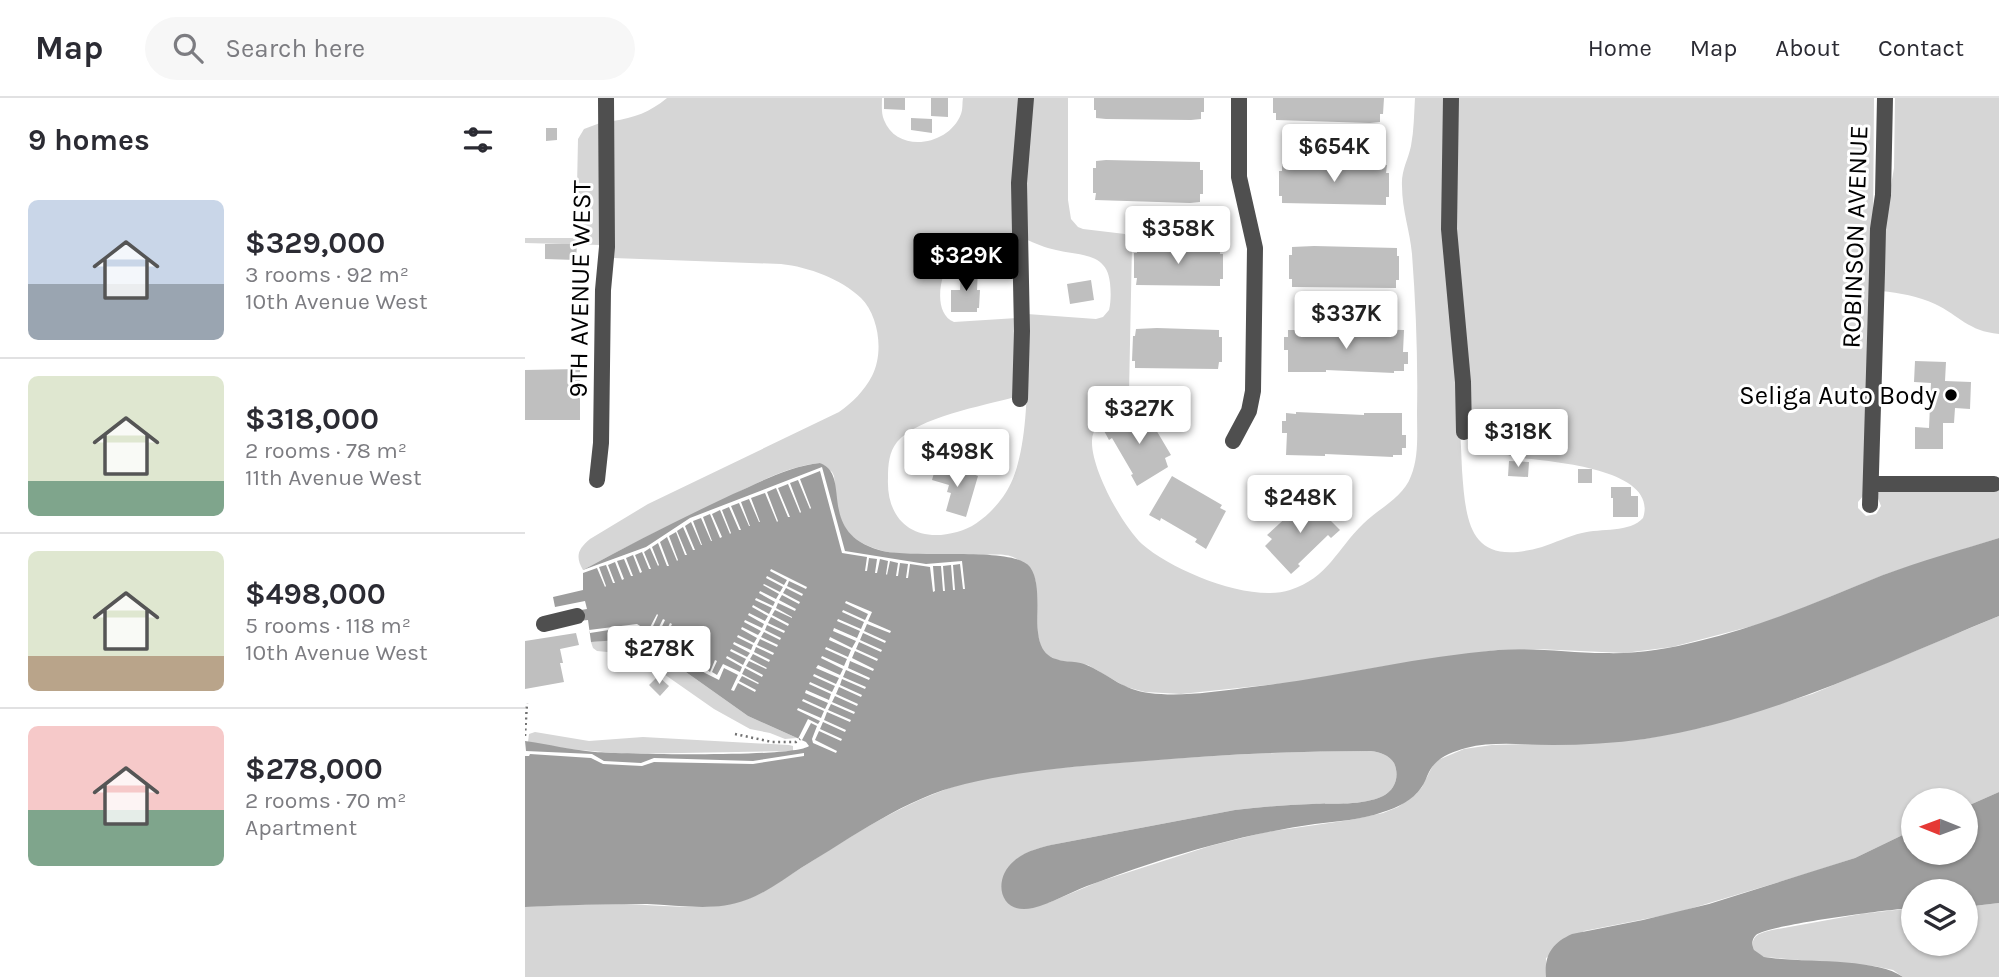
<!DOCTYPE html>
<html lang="en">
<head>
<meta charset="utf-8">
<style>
	body { margin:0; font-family:Karla,sans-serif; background:#f7f7f7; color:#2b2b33; height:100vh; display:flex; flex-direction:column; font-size:26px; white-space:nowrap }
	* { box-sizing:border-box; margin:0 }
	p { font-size:23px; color:#7c7c81 }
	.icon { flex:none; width:38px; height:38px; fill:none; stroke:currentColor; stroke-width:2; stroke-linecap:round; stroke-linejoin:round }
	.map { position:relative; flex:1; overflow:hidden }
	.details { display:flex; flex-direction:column; background:#fff; width:525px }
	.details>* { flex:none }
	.needle { width:46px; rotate:271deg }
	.fabs { position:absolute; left:1376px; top:690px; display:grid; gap:14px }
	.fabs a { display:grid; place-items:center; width:77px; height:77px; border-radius:50%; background:#fff; box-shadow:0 2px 5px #0004; font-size:35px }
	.price { position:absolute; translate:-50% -60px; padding:0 16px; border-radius:7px; background:#fff; color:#222; font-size:23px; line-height:46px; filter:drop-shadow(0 2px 4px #0008) }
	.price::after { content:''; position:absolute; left:50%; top:42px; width:21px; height:16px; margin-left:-10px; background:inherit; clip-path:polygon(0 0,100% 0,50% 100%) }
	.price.active { background:#000; color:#fff }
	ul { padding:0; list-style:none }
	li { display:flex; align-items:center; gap:21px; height:175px; padding:0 28px }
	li+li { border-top:2px solid #e1e1e2 }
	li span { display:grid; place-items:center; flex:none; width:196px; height:140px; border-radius:10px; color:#555 }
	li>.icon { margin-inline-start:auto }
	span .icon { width:84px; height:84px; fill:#fffc; stroke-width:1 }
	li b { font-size:30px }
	h2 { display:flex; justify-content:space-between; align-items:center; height:84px; padding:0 28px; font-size:30px }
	header { display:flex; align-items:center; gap:42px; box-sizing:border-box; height:98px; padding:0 35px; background:#fff; border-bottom:2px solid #e1e1e2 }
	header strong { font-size:33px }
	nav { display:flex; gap:38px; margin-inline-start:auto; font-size:24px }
	.search { width:490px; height:63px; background:#f7f7f7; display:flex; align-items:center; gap:18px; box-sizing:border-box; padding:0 24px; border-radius:38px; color:#7c7c81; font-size:26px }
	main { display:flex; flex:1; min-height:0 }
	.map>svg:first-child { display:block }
	.green { fill:#d6d6d6 }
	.water { fill:#9d9d9d }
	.pier { fill:#fff }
	.building { fill:#bfbfbf }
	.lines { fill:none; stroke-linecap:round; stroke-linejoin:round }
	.path { stroke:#717171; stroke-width:2.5; stroke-dasharray:2 3.5; stroke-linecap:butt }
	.minor { stroke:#4f4f4f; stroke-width:16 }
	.poi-dot { fill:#000; stroke:#fff; stroke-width:2.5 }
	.labels { text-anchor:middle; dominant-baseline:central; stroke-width:6; stroke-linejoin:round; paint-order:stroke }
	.street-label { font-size:26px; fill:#000; stroke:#fff }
	.poi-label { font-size:26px; fill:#000; stroke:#fff; text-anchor:end }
</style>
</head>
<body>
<header>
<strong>Map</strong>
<div class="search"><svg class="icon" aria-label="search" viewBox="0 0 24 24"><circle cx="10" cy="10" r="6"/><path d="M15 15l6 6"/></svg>Search here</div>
<nav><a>Home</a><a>Map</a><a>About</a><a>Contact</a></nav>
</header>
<main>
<section class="details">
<h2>9 homes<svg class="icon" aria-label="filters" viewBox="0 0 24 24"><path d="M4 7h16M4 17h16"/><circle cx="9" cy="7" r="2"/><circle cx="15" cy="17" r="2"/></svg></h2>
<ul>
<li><span style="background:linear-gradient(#c9d6e8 60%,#9aa5b1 0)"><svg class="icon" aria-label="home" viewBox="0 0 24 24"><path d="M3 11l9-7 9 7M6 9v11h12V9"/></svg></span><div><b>$329,000</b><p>3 rooms · 92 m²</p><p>10th Avenue West</p></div></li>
<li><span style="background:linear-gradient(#dfe7d0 75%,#7fa58c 0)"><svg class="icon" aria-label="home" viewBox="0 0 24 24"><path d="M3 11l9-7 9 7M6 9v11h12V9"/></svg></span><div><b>$318,000</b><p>2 rooms · 78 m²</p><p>11th Avenue West</p></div></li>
<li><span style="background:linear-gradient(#dfe7d0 75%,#b9a48a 0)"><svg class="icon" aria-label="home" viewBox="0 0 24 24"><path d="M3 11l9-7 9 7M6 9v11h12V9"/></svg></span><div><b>$498,000</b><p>5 rooms · 118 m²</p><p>10th Avenue West</p></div></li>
<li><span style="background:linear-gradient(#f6c9c9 60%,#7fa58c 0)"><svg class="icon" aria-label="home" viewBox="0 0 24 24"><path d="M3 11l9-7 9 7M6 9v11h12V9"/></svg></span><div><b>$278,000</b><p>2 rooms · 70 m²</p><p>Apartment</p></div></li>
</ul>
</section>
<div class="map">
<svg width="1474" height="879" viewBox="0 0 1474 879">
	<rect width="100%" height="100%" fill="#fff"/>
	<path class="green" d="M142,0H357C357,7 356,15 359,22C372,56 424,48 436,16C438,11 437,6 438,0H494L490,147C475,144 457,139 441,145C419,154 402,213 429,224L492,220L490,299C458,308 393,319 372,344C364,354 363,367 363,380C361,422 389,446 432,434C454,429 477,405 486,385C506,342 502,263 502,216L571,221L578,219L584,212C586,204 586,194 585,185C582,154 555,158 531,152C520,150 510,145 500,141L499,98L506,0H543V102L546,121L553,129L558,131L600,136L606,143L607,147L604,295C598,317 568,318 567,343C566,371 597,427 617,446C648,473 725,505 765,492C803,480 812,451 838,426C854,410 878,400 886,378C894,359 892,335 892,315C893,262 891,209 887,156C885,133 877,112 877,88C876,73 883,62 886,48C889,32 889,16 890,0H921L937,372C941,429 946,469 1017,449C1030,445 1043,438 1057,435C1076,430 1105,435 1118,420C1135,369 1019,363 989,359C967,352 955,340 946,318L932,195L931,0H1349L1348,134L1338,398L1333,404V410L1341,418L1351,416L1356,408L1352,398L1354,393L1474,391V440L1361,476L1268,514L1235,526L1147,549L1099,555L1011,551L972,552L855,569L772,584L656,596L620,594L601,589L563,567L532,562L520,556L516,549L513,538L511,484C509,475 499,464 490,460C481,455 464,457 453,457C416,457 344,465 320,430C311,416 311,395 309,378L307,374L295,365C263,368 232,385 204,399C154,422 106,446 58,472C50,458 53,451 65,441L123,406L314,314C328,304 339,293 347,278C359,255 354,218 336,200C316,181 284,169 256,166L88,160V23C109,20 125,14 142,0Z
		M1370,0H1474V236C1443,233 1435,218 1410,206C1393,198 1375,195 1356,193L1359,128L1369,70Z
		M75,25V147L0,145V140H47L51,138L53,41L59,31Z
		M1474,518V694L1440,709V702H1388V732L1330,760L1287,774L1151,815L1059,833L1021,860V879H0V809C33,807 66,806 99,806C146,807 196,817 238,794C297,758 354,716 419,692C470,673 537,670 591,665C676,658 760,653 846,653C855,654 864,657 869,665C875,678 870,692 858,698C837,708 809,705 787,706C761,707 735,709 710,712L531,746C512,750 491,756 481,774L523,805L573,784L685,748L741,734L825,722L858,715L873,709L891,696L897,689L908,667L913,662L939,651L967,647L1083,644L1119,641L1179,629L1287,596Z
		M97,541L120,545L223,618L272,640L260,641L245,635L225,631L189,611L116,560L103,556L72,553L68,550L66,544Z
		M10,634L64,643L118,639L264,647L268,648V653L102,656L43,651L3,644L4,636Z
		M1474,805V879H1378L1368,872L1349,868L1239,859L1230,855C1223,839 1233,835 1247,832L1336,816L1388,810V845H1440V809Z"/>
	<path class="water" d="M295,365C328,378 290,433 354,452C386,462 489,447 505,469C523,494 498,551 531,561C541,565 553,562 564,568C587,579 597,591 624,595C655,599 688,594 719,590C804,581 887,559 973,552C1009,549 1044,555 1080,555C1112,556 1144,551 1174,543C1238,528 1297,502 1358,477C1396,463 1435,452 1474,440V518C1359,565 1244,622 1120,641C1090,645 1058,647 1028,647C999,647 969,643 941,650C926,654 911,660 904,674C901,680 900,685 896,690C888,702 872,710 858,714C836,722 813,723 790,726C755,731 722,738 688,747C646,758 603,773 562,788C544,795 527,805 508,810C474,818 467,781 489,763C500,753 517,749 531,746L710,712C735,709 761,707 787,706C809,705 837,708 858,698C870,692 875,678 869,665C864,657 855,654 846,653C766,653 687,657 608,664C552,668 495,673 440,686C380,700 328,739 276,770C259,781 241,795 221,802C190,814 155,807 122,806C81,806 41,807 0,809V643C23,646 46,652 70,654C99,656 269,660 284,648L281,644L223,618L120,545L107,541L66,544L63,522L53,523L50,513L62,511L60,503L30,509L28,499L58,492V472C107,445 157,420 208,396C235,384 265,368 295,365Z
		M1474,694V805L1440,809V793H1388V810C1366,811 1243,827 1231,837C1226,842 1227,847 1229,852L1239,859C1275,865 1351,859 1378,879H1021C1019,857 1027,845 1047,836L1118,822L1184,806L1330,760L1388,732V754H1440V709Z"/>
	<path class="pier" d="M297,369L320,453L401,466L437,463L440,491H438L435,466L428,467L430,492H428L426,467L418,468L420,493H418L416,468H408L410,493L408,494L405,469L385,466L383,480H381L383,466L375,465L373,478H371L373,465L365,463L362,477L361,476L363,463L355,461L352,475H350L352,461L344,460L342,473H340L342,459L317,455L295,373L275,381L286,410L285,411L273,382L265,385L276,414L275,415L263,386L253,390L265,419H263L251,390L242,394L253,423L252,424L240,395L226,400L235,424H234L224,401L216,404L225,428H224L214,405L206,408L216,432H214L204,409L197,412L206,435L205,436L195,412L187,416L197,439L195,440L185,416L178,419L187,443H186L176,420L168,423L177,447H176L166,424L160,428L170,452H168L158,429L152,433L162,457H160L151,434L144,438L153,462L152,463L142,439L135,444L144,468H142L133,445L127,449L134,467L133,468L125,450L119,454L126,471H124L117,454L110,457L117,474L115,475L108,457L101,460L108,478H106L99,461L92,463L99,481L97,482L90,464L83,467L90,485H88L81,467L74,469L81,488L80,489L72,470L58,475V472L121,449L165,420Z
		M246,471L282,489L281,491L264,483L262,488L278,496L277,498L261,490L258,495L275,504L274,506L257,497L254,502L271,511L270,513L253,505L251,510L267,519V520L250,512L247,517L264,526L263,528L246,519L243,525L260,533L259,535L242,527L240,532L256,540L255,542L239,534L236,539L253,547L252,549L235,541L232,547L249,555L248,557L231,549L229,554L245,562L244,564L228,556L225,561L242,570L241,571L224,563L221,568L238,577L237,579L220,570L217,576L234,585L233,586L217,578L214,583L231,592L230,594L213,585L209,593L206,592L213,577L199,570L194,582L180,575L115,531L114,534L85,537L84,532L65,535L64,532L112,526L123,533L132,516L133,517L125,535L130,537L138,521L140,522L132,539L137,542L145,525L147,526L139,543L144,546L152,530L153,531L146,548L151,551L159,534L161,535L153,553L157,555L165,539L167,540L159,557L164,560L172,543L174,544L166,562L178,569L183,558L185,559L180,570L185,574L190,562L192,563L187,574L192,577L198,566L215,574L217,569L201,560L202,558L218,567L221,561L205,553L206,551L222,559L225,555L208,546L209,544L226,552L228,547L212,539L213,537L229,545L232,540L216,531L217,529L233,537L236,533L219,524L220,522L237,530L239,526L223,517L224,515L240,523L243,518L227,509L228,507L244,516L247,510L230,502L231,500L248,508L250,504L234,495L235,493L251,501L254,496L238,487L239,486L255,494L258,489L241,480L242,478L259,487L262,482L245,473Z
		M321,503L347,514L343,523L366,533L365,535L342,526L339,533L361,543L360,545L338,535L335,542L357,552L356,554L334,544L331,551L353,561L352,563L330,553L327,560L349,571L348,573L325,563L323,570L345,580L344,582L321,572L318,579L341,589L340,591L317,581L315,587L337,597L336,599L314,589L311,596L333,606L332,608L310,598L307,604L330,614L329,616L306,606L303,612L326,622L325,624L302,614L299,622L321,632L320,634L298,624L295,631L317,641L316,643L294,633L290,642L312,653L311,655L288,645L287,641L292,628L286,625L277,642L273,641L283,621L293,626L295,623L272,612L273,610L296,620L299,613L277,603L278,601L300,611L303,605L280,595L281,592L304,602L306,596L284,586L285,584L307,594L310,588L288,578L289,576L311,586L314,580L291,570L293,567L315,577L318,571L296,560L297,558L319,568L322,561L300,551L301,549L323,559L326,552L304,542L305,539L327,550L331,543L308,533L309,530L332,540L335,533L312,523L313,521L336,531L339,524L317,514L318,512L340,522L343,516L320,505Z
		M0,643L1,653L67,656L79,663L116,665L129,660L228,663L279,655V658L228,666L129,664L117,668L78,666L66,660L5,656L4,658H0Z"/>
	<path class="building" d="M359,0H380V12L359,11Z
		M406,0H423V19L406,18Z
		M569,0H679V14H676V21L666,22L581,21L571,20V12H569Z
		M748,0H859L858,16H855V24L845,25L751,22V15H748Z
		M386,20L407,21V35L386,32Z
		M21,30H32V42L21,43Z
		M581,62L675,64V72H678V96H675V104L665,105L570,102L571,95H568V70H571V63Z
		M767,65L862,67L861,75H864V99H861V107L757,105V98H754V73H757V66Z
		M20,146H52L51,162L20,161Z
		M622,147L695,149V156H698V181H695V188L611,187L612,180H609V155H612V148Z
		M789,148L872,150V158H874V182H871V190L767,189V181H764V157H767V149Z
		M436,171H453L452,192H455L454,210H452V214H426V192H435Z
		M566,182L569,202L545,206L542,186Z
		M632,230L694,232V239H697V264H694L693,271L610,270V263H607L608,238H610L611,231Z
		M772,230L840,233V231L879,232L878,254H883V266H879V273H869V275L801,272V274H763V252H759V239H763V232H772Z
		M1390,263L1421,264L1420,283L1446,284L1445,311L1430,310L1429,325H1418V351H1390V329L1404,330L1406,285L1389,284Z
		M55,271V322H0V272Z
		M615,311L618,317L621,315L646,357L640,360L643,369L612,388L606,377L608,376L587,340L584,342L578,331Z
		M771,314L839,317V315H877V337H881V350H877V357H868V359L800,356V358L761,357L762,335H757V323H761V315L771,316Z
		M984,363L1004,364L1003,379L983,378Z
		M411,368L431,375L432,372L443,374L453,378L441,419L421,413L426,395L422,394L424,387L407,382Z
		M1053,371H1067V385H1053Z
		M647,378L697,407L695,410L701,413L681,451L670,444L672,441L636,420L635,423L624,417Z
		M1086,389H1106V398H1113V419H1088V400H1086Z
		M785,402L815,432L806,440L803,437L773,466L775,468L766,476L740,448L747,441L742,437L778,404L780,406Z
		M51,535L54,547L35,551L38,565H35L39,584L0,591V543Z
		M133,578L144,588L135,598L124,587Z"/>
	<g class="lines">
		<path class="path" d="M210,636L247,644H271L275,641
			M0,638L2,605"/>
		<path class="minor" d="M926,0L924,131L938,284L939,334
			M495,301L497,233L494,85L501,0
			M708,343L724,313L728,293L730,150L714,79V0
			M72,382L76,345L78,192L82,149L81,0
			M1346,386H1469
			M1345,407L1352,174L1353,131L1358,97L1360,0
			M19,526L52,518"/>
	</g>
	<circle class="poi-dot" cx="1426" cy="297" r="7"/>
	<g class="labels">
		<g class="street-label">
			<text transform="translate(1330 139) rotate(-88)">ROBINSON AVENUE</text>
			<text transform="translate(55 191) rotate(-89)">9TH AVENUE WEST</text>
		</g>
		<g class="poi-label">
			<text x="1412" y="297">Seliga Auto Body</text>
		</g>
	</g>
</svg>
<div class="fabs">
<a><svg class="needle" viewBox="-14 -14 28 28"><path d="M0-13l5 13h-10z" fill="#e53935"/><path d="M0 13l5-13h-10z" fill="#7c7c81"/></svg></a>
<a><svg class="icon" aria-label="layers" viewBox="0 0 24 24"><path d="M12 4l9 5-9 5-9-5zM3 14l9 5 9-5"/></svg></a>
</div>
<b class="price" style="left:809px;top:86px">$654K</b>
<b class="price" style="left:653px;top:168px">$358K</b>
<b class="price active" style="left:441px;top:195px">$329K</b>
<b class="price" style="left:821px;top:253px">$337K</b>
<b class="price" style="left:614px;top:348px">$327K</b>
<b class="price" style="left:993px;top:371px">$318K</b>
<b class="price" style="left:432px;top:391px">$498K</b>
<b class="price" style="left:775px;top:437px">$248K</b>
<b class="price" style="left:134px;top:588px">$278K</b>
</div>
</main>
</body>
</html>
